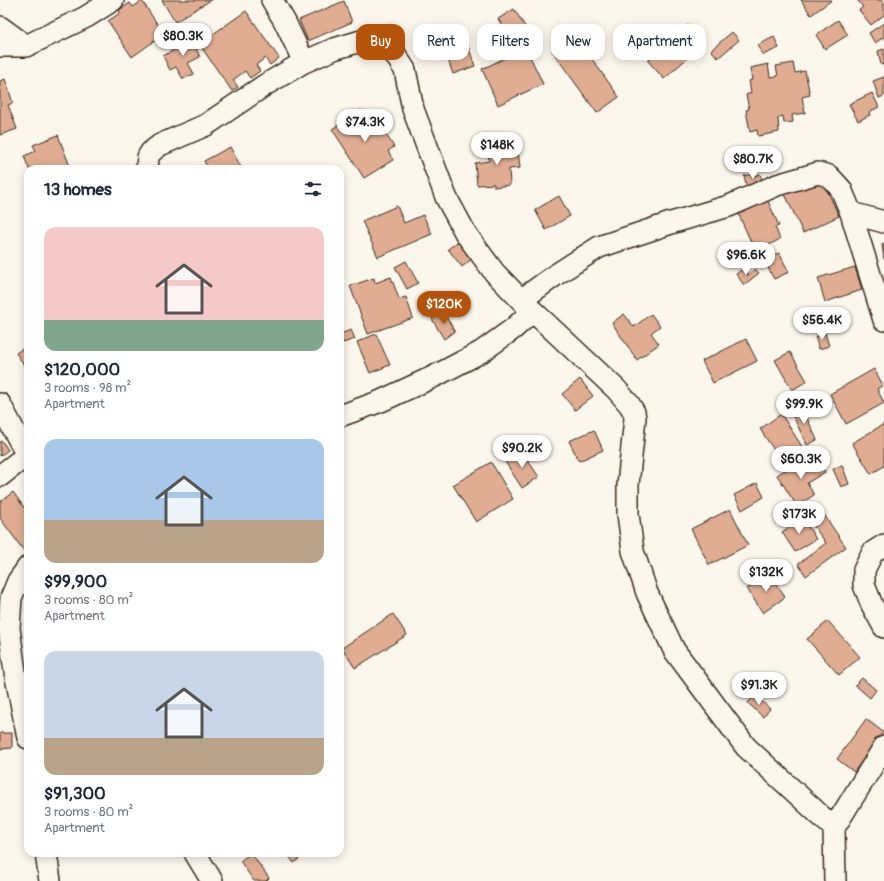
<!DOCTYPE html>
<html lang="en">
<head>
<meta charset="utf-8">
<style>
	body { margin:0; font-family:Pangolin,sans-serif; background:#f6f6f7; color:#1f2937; height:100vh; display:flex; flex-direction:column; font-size:15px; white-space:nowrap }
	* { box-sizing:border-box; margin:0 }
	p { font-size:13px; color:#747a83 }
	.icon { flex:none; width:22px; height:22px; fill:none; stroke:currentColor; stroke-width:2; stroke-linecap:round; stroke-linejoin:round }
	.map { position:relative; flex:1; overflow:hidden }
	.details { position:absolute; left:24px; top:165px; width:320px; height:692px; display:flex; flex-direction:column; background:#fff; border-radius:12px; box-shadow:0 2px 10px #0003 }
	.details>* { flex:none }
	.hud { position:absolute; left:356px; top:24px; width:380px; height:36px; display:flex; gap:8px }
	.price { position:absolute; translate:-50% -34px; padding:0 9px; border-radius:14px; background:#fff; color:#222; font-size:13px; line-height:26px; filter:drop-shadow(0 1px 2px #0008) }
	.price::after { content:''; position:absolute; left:50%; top:24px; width:12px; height:9px; margin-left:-6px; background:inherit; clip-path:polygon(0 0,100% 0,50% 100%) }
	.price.selected { background:#b45309; color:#fff }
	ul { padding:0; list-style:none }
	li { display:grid; align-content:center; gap:8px; height:212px; padding:0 20px }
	li span { display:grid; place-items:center; height:124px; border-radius:12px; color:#555 }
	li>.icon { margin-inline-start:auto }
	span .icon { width:72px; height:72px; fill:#fffc; stroke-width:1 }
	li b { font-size:17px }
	h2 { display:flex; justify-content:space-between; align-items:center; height:48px; padding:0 20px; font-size:17px }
	.pill { padding:0 14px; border-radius:12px; background:#fff; box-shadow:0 2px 10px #0003; font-size:14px; line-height:36px }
	.pill.selected { background:#b45309; color:#fff }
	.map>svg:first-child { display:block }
	.building { fill:#e0ad93; stroke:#3b2a1e }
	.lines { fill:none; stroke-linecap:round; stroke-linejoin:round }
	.minor-casing { stroke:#3b2a1e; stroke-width:24 }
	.minor { stroke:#fbf7ec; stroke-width:21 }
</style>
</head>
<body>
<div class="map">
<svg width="884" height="881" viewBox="0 0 884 881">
	<rect width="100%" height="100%" fill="#fbf7ec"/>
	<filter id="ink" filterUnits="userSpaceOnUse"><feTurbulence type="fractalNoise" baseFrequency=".025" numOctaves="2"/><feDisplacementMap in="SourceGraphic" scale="8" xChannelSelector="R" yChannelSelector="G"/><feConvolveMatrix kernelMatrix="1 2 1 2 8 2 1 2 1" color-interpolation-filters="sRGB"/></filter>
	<g filter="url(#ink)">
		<path class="building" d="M162,0H211L175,22Z
			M801,0H832L811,15Z
			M860,0H881L884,3V15L871,25L859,10L863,7L858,1Z
			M142,1L164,34L132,57L108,21L120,13L119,10L130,3L133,7Z
			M344,1L352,22L308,41L299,20Z
			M514,9L529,33L513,43L498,19Z
			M246,11L279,58L270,65L265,58L256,65L260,71L250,78L245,71L233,80L238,87L232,91L199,44Z
			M838,20L848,35L825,49L816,35Z
			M884,23V37L875,43L869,33Z
			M688,25L704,43L664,79L648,61Z
			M732,32L739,40L718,58L711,50Z
			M575,35L619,97L597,113L552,51Z
			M774,37L779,48L763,55L758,45Z
			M182,38L184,42L191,38L200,57L188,63L194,74L183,79L176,67L170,70L163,56L178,48L175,42Z
			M468,46L475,66L453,74L446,54Z
			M526,48L543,84L498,105L482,69Z
			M884,49V64L881,65L878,51Z
			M793,63L795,73L805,71L810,95L802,97L805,113L792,115L793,122L784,123L783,116L778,118L779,132L758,136L757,130L750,132L746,110L749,109L746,95L751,93L749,81L752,80L750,68L768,64L770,77L778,76L776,66Z
			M884,77V96L879,98L873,81Z
			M5,79L13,103L8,105L17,129L0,135V81Z
			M872,93L879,107L869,112L870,115L858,121L849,104Z
			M361,110L368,121L375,117L394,147L388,151L393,160L364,178L332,129Z
			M58,135L71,169H29L24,156L36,151L33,145Z
			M509,143L510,151L518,150L520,168L509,169L510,185L494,187V184L477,185L475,163L489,161L488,145Z
			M230,147L242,169H208L204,161Z
			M753,174L754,176L760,174L763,183L747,187L744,176Z
			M820,175L839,216L803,233L784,192Z
			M559,196L570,216L546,230L535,210Z
			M767,199L779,226L775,227L780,239L769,245L771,249L757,255L738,213Z
			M397,206L404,223L423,215L432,234L378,257L362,221Z
			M466,235L479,253L462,267L448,249Z
			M884,243V259L882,244Z
			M779,253L789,272L774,279L764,260Z
			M406,261L418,283L407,289L395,267Z
			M855,267L862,290L825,302L818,278Z
			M744,268L748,275L755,269L759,273L744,285L736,274Z
			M391,277L399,299L406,297L413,318L368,334L350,286L374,278L375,283Z
			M443,312L455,331L444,339L432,319Z
			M624,314L634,327L651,314L660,326L651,333L659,344L637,360L612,323Z
			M351,330L355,339L343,343L340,334Z
			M825,333L829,346L819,349L815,337Z
			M376,334L390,365L370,373L357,342Z
			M746,339L757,361L713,383L702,361Z
			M28,345V371L16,353Z
			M790,352L807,381L792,390L775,360Z
			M874,369L883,385L877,389L884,403L846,424L830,394Z
			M580,379L593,396L575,410L562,394Z
			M801,405L817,440L807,445L790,410Z
			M781,414L803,448L782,462L760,429Z
			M884,424V466L871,474L852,443Z
			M594,430L603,450L579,461L569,441Z
			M2,441L8,450L0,456V442Z
			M521,450L539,477L522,488L504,460Z
			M817,459L825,472L807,483L814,495L797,506L777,475L793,465L795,468L804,462L806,466Z
			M491,462L513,499L476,522L453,485Z
			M842,465L849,484L841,487L833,469Z
			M757,483L764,497L742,510L734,495Z
			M13,492L28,513V549L24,551L0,518V502Z
			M730,509L748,545L709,565L691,529Z
			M820,509L846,547L806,576L798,564L826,543L808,518Z
			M803,518L816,539L795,552L782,532Z
			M769,574L785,597L763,613L747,589Z
			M393,614L407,635L355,668L342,648Z
			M828,621L860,657L839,675L807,639Z
			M862,678L876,690L870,698L855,685Z
			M755,695L770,709L763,717L748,703Z
			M866,719L883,732L854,772L837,759Z
			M0,733H12V748L0,749Z
			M251,853L269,878L266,881H254L240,861Z
			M286,853H306L294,863Z"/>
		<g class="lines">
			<defs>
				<path id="minor" d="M272,0L285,22L304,62
					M0,27L26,46
					M0,46H26L86,17L113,0
					M147,169L148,157L151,152L160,145L206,125L265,85L304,62L334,49L371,38L391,48L405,70L413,109L446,197L466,234L494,272L521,300L616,389L629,404L634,412L635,418L628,485V514L633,551L647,593L674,650L746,747L834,828
					M851,213L884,222
					M521,300L557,274L599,247L671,223L729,206L777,185L818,173L829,176L841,189L851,213L884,320
					M0,404L28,457
					M340,416L381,401L437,375L481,352L513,329L533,311
					M0,476L18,462L28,458
					M884,545L873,552L864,570V585L872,605L884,627
					M28,567L18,581L11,598L9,628L15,672L28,738
					M46,853L50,881
					M195,853L212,881
					M835,881L834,828L884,747"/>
			</defs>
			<use href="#minor" class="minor-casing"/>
			<use href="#minor" class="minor"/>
		</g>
	</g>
</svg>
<b class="price" style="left:183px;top:57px">$80.3K</b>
<b class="price" style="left:365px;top:143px">$74.3K</b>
<b class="price" style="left:497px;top:166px">$148K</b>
<b class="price" style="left:753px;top:180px">$80.7K</b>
<b class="price" style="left:746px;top:276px">$96.6K</b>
<b class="price selected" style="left:444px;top:325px">$120K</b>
<b class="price" style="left:822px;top:341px">$56.4K</b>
<b class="price" style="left:804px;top:425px">$99.9K</b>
<b class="price" style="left:522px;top:469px">$90.2K</b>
<b class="price" style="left:801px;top:480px">$60.3K</b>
<b class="price" style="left:799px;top:535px">$173K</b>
<b class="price" style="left:766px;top:593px">$132K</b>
<b class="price" style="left:759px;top:706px">$91.3K</b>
<div class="hud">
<a class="pill selected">Buy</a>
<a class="pill">Rent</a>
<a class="pill">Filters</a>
<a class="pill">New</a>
<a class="pill">Apartment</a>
</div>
<section class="details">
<h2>13 homes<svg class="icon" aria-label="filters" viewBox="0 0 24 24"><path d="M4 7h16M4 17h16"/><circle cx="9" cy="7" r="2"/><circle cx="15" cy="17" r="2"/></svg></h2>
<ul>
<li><span style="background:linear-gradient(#f6c9c9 75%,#7fa58c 0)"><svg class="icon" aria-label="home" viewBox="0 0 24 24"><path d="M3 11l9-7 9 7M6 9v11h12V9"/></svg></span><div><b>$120,000</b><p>3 rooms · 98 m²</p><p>Apartment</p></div></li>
<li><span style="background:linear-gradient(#a9c7e8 65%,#b9a48a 0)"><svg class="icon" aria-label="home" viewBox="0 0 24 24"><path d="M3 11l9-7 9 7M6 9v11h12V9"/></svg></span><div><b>$99,900</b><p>3 rooms · 80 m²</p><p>Apartment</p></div></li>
<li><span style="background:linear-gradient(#c9d6e8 70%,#b9a48a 0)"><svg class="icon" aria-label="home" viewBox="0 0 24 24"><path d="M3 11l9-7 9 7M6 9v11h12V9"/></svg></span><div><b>$91,300</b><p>3 rooms · 80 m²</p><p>Apartment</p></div></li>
</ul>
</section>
</div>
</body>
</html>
